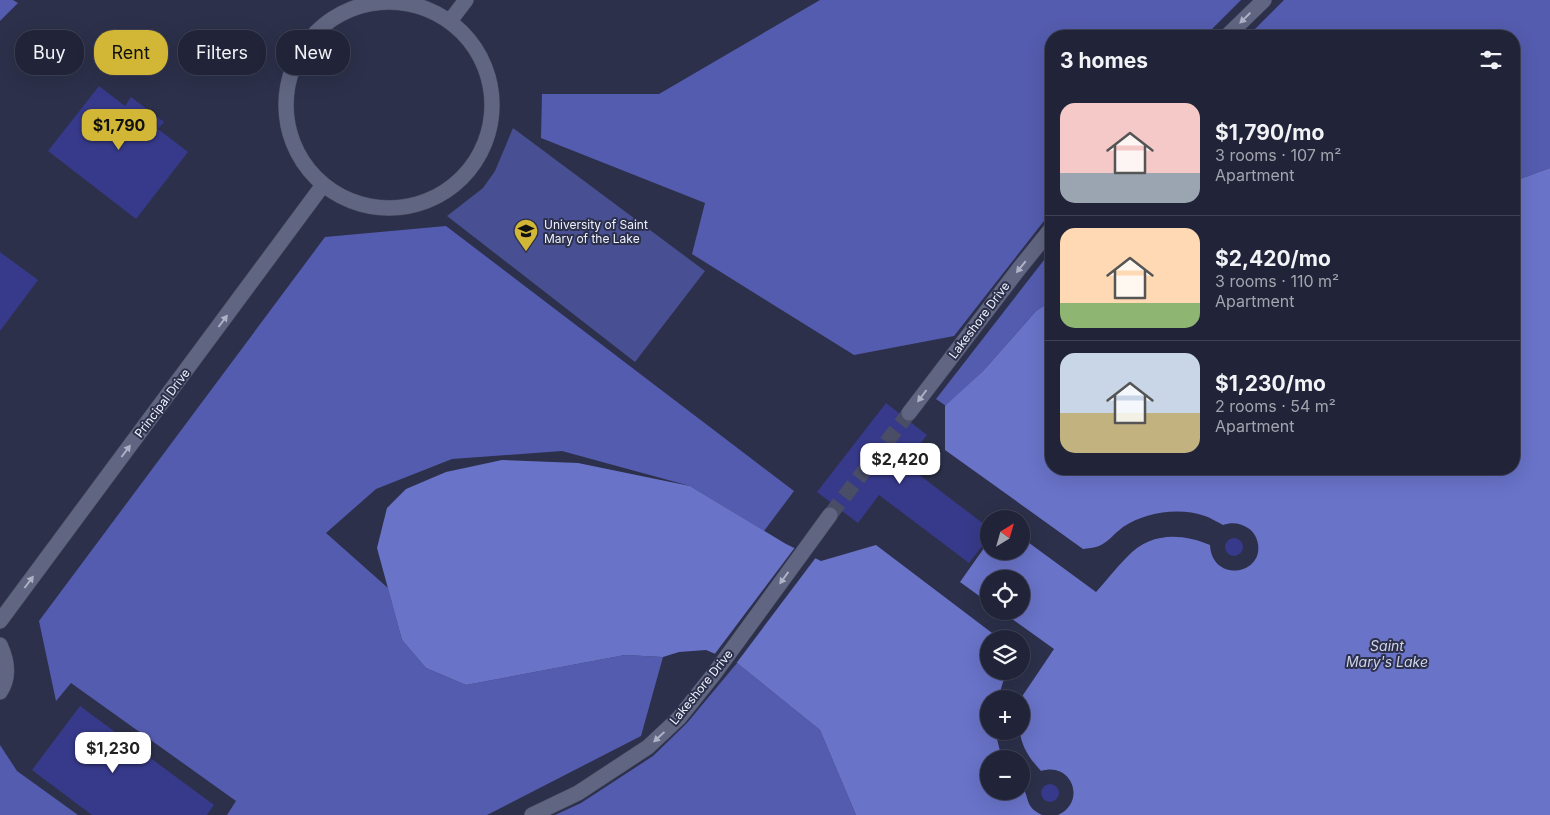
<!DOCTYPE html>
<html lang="en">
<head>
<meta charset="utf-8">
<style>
	body { margin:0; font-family:Inter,sans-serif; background:#292c40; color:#f1f3f6; height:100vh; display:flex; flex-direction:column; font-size:19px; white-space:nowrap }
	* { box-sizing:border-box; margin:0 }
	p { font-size:16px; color:#a2a4ae }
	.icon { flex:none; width:28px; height:28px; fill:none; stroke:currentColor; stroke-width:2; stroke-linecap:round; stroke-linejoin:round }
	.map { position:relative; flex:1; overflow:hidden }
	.side { position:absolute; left:1045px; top:30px; width:475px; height:445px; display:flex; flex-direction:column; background:#212438; border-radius:20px; box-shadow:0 5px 20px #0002,0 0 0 1px #3e4153 }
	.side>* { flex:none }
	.guide { position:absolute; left:15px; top:30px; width:475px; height:45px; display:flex; gap:10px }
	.needle { width:32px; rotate:37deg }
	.fabs { position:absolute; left:980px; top:510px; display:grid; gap:10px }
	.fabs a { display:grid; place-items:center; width:50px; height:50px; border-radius:50%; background:#212438; box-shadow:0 5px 20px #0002,0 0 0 1px #3e4153; font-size:25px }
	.price { position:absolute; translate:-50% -42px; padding:0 11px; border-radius:10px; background:#fff; color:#222; font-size:16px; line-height:32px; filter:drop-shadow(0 1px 2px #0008) }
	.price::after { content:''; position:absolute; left:50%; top:30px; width:15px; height:11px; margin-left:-8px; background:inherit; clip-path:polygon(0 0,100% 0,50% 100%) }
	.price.selected { background:#d2b736; color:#111 }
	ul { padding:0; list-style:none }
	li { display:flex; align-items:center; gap:15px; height:125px; padding:0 15px }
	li+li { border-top:1px solid #3e4153 }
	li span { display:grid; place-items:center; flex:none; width:140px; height:100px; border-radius:15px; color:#555 }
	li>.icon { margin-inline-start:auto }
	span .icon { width:60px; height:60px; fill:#fffc; stroke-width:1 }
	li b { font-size:21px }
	h2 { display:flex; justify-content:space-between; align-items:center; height:60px; padding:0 15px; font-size:21px }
	.tag { padding:0 18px; border-radius:20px; background:#212438; box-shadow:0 5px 20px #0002,0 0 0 1px #3e4153; font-size:18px; line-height:45px }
	.tag.selected { background:#d2b736; color:#111 }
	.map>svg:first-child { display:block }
	.green { fill:#484f92 }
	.forest { fill:#545caf }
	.water { fill:#6973c8 }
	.pier { fill:#2c304a }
	.building { fill:#373a8a }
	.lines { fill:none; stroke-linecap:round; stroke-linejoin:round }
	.minor-tunnel { stroke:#494d65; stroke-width:15; stroke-dasharray:15 8; stroke-linecap:butt }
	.minor-casing { stroke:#494c61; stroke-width:16 }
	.minor { stroke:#606581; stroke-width:15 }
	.oneway { fill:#aeb2c6 }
	.labels { text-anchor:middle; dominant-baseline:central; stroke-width:4; stroke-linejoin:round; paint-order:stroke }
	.poi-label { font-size:12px; fill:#eef1fe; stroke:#2c304a; text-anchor:start }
	.street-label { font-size:12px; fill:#eef1fe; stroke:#2c304a }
	.water-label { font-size:14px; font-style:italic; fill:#cfd4eb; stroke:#2c304a }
</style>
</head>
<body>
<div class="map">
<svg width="1550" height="815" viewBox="0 0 1550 815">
	<rect width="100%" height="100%" fill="#2c304a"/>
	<path class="green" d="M513,128L705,271L635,362L447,216L483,188L495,171Z"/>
	<path class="forest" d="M0,0H13L18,3L0,21Z
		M820,0H1241L1205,36H1051V212L954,336L854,355L692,254L705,203L541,138L542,94H659Z
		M1284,0H1550V168L1514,181V36H1248Z
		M446,226L794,491L764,531L690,486L562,451L452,459L376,489L326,533L388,588L402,640L426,668L466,685L625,655L663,657L641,736L487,815H227L236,801L71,683L56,701L39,621L325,237Z
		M1051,251V301L1036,311L983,371L946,406L936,399Z
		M737,663L820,730L856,815H555L581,803L653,756L687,723Z
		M0,745L17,771L78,815H0Z"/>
	<path class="water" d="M1550,168V815H1058C1087,802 1072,761 1041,771C1031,760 1021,747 1020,731H1021V704L1023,695L1054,649L1001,611H1021V579H989V603L960,582L989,541V551H1021V537L1096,592C1106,581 1116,568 1127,557C1150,532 1181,533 1210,545C1212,583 1263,575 1258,544C1257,538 1254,532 1248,528C1240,523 1232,522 1223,525C1217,522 1211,518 1205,516C1179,507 1146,512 1123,527C1115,533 1107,543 1099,546C1094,548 1088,548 1083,549L945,450V406L983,371L1036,311L1051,301V469H1514V181Z
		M502,460L578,463L690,486L786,544L821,561L876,545L1000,639H989V671H1010L1003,682L998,699H989V731H995L1002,759H989V791H1021V786C1031,797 1023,806 1042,815H856L820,730L737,663L706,650L679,652L663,657L625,655L466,685L426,668L402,640L377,548L387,508L406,489L446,472Z"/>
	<path class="pier" d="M796,546L817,556L735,665L714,655Z"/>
	<path class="building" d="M99,86L125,106L131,97L164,122L158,129L188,152L136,219L48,151Z
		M0,252L38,280L0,331Z
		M886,403L927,435L905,464L989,528V537L969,563L879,495L858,523L817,492Z
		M1225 547a9 9 0 1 1 18 0a9 9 0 1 1-18 0Z
		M80,706L214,805L207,815H92L32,770Z
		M1041 793a9 9 0 1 1 18 0a9 9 0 1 1-18 0Z"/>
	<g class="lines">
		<path class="minor-tunnel" d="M830,515L909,413"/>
		<defs>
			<path id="minor" d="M286 105a103 103 0 1 1 206 0a103 103 0 1 1-206 0Z
				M450,21L466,0
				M1227,36L1264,0
				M909,413L1018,270L1051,229
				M0,621L323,185
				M0,645C7,660 10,677 0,692
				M532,815L578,793L648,747L679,718L714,674L830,515"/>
		</defs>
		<use href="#minor" class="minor-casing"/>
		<use href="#minor" class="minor"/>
	</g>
	<defs><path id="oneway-solid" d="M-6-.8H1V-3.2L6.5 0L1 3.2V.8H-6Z" transform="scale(1.25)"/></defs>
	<g class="oneway">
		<use href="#oneway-solid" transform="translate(1245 18) rotate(136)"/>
		<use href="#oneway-solid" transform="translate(1021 267) rotate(129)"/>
		<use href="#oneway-solid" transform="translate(223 321) rotate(-53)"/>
		<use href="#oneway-solid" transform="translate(922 396) rotate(127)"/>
		<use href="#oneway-solid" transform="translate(126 451) rotate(-53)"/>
		<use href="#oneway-solid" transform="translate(784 578) rotate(126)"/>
		<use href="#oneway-solid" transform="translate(29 582) rotate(-53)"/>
		<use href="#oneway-solid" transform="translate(659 737) rotate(137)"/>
	</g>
	<defs>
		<symbol id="university-pin" viewBox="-11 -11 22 30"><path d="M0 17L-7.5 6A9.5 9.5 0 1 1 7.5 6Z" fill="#d2b736" stroke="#2c304a"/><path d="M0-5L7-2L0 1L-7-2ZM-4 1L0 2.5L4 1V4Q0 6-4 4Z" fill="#111"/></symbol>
	</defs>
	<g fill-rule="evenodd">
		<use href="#university-pin" x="512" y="217" width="28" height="38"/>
	</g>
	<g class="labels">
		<g class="poi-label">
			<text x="544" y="224">University of Saint<tspan x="544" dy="14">Mary of the Lake</tspan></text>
		</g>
		<g class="street-label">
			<text transform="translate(979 320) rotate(-53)">Lakeshore Drive</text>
			<text transform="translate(162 403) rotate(-53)">Principal Drive</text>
			<text transform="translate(701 687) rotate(-51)">Lakeshore Drive</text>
		</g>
		<g class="water-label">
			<text x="1387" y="645">Saint<tspan x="1387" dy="16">Mary's Lake</tspan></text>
		</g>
	</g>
</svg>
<div class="fabs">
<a><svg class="needle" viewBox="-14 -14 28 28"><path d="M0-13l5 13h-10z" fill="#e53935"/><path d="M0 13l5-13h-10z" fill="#a2a4ae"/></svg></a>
<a><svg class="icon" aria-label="locate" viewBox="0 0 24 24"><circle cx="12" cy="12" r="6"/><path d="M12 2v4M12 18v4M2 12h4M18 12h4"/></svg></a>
<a><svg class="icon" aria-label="layers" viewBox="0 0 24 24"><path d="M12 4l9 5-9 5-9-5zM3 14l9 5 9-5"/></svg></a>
<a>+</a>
<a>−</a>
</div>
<b class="price selected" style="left:119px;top:151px">$1,790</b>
<b class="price" style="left:900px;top:485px">$2,420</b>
<b class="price" style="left:113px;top:774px">$1,230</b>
<div class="guide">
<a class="tag">Buy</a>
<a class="tag selected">Rent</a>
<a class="tag">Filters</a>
<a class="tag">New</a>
</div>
<section class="side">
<h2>3 homes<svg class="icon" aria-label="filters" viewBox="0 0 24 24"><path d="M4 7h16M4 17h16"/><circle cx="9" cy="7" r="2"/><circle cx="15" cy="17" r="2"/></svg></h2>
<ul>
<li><span style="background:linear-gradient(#f6c9c9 70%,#9aa5b1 0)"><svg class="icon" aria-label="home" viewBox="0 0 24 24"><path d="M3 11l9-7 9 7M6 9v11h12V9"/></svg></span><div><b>$1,790/mo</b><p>3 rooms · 107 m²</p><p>Apartment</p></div></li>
<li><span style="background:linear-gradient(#ffd9b3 75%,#8fb573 0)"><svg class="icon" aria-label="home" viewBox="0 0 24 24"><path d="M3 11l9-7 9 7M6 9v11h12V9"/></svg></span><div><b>$2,420/mo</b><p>3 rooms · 110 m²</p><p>Apartment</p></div></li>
<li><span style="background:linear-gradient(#c9d6e8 60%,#c2b280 0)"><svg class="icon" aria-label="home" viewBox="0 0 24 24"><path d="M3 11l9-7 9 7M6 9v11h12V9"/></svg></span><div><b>$1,230/mo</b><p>2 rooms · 54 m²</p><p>Apartment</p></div></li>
</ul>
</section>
</div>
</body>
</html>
